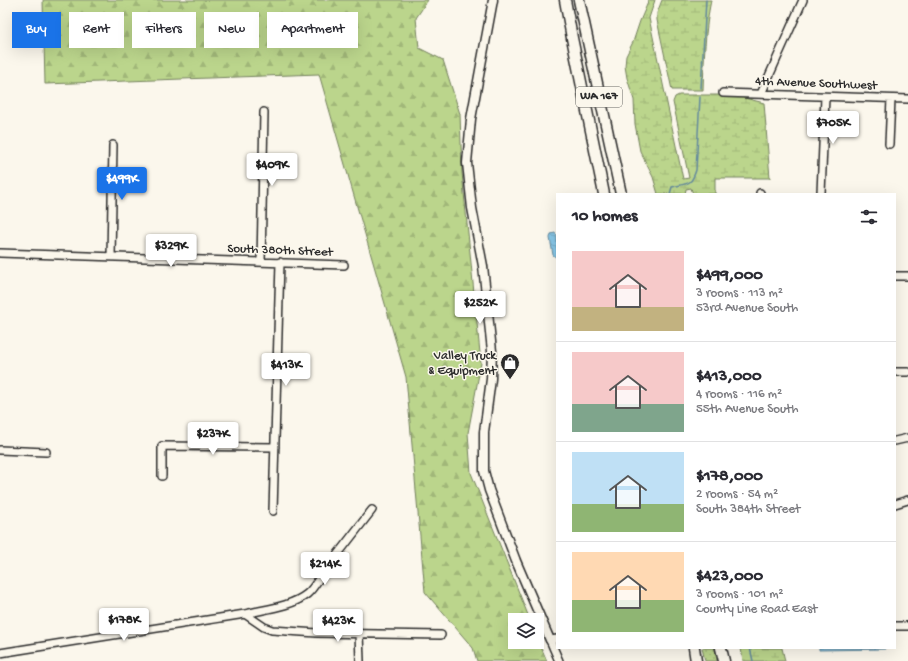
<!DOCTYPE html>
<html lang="en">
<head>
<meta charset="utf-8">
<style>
	body { margin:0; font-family:"Gochi Hand",sans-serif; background:#f2f2f3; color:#2b2b33; height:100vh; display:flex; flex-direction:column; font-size:15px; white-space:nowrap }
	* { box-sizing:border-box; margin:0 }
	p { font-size:13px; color:#7c7c81 }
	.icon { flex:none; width:22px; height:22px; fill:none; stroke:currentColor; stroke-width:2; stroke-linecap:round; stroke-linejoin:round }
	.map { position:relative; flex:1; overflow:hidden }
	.side { position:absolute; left:556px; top:193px; width:340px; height:456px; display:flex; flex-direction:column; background:#fff; border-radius:0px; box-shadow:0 4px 16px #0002 }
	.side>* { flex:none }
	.banner { position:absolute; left:12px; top:12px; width:380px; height:36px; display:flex; gap:8px }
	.buttons { position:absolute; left:508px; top:613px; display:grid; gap:8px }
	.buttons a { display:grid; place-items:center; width:36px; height:36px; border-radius:0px; background:#fff; box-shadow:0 4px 16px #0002; font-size:20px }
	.price { position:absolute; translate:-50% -34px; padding:0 9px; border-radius:4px; background:#fff; color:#222; font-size:13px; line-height:26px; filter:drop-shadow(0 1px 2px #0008) }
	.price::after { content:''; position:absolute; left:50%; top:24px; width:12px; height:9px; margin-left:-6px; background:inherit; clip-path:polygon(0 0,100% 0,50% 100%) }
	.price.selected { background:#1a73e8; color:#fff }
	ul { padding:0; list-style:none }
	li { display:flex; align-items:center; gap:12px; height:100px; padding:0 16px }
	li+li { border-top:1px solid #e1e1e2 }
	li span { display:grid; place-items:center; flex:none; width:112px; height:80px; border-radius:0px; color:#555 }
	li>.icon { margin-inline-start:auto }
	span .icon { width:48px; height:48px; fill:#fffc; stroke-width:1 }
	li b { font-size:17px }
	h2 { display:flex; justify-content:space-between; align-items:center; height:48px; padding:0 16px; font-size:17px }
	.pill { padding:0 14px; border-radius:0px; background:#fff; box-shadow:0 4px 16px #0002; font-size:14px; line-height:36px }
	.pill.selected { background:#1a73e8; color:#fff }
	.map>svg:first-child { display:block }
	.grass { fill:url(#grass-dots); stroke:#73805c }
	.forest { fill:url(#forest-firs); stroke:#73805c }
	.wetland { fill:url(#wetland-marsh); stroke:#73805c }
	.water { fill:url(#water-waves); stroke:#63899d }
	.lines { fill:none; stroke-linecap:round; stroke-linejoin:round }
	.stream { stroke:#63899d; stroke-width:1.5 }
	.minor-casing { stroke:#2b2b2b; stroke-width:10 }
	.major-casing { stroke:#2b2b2b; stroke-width:11 }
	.highway-casing { stroke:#2b2b2b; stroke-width:13 }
	.minor { stroke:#fbf7ec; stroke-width:7 }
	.major { stroke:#fbf7ec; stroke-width:8 }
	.highway { stroke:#fbf7ec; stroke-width:10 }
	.labels { text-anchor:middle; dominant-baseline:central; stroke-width:3; stroke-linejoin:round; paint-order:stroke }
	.shield { fill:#fbf7ec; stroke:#696865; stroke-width:1 }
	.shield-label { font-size:12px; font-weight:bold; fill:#2b2b2b }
	.street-label { font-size:13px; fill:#2b2b2b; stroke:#fbf7ec }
	.poi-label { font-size:13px; fill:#2b2b2b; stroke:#fbf7ec; text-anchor:end }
</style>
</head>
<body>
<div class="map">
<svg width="908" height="661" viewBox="0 0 908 661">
	<defs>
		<pattern id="grass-dots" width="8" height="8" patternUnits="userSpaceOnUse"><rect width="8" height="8" fill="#bbd58c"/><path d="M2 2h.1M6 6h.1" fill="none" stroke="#a1b779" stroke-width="1.8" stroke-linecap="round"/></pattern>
		<pattern id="forest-firs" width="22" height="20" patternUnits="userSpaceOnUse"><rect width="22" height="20" fill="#bbd58c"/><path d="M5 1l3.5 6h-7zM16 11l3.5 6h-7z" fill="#a1b779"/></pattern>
		<pattern id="wetland-marsh" width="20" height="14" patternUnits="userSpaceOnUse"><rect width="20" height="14" fill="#bbd58c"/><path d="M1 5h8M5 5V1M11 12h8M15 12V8" fill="none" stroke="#a1b779"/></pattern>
		<pattern id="water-waves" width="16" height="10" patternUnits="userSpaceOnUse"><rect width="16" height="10" fill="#88c8e9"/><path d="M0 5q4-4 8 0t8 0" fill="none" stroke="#76acc8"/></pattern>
	</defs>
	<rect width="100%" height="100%" fill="#fbf7ec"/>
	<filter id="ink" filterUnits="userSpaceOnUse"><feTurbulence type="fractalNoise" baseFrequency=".025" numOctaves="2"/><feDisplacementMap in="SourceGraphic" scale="8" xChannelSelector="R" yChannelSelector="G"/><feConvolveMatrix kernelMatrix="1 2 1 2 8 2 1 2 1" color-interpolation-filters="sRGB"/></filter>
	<g filter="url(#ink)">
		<path class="grass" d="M702,648H715L717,661H705Z"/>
		<path class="forest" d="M43,0H428L416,18L419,48L443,60L460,114L462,173L481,363L468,433L471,473L530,620H515V642H537V638L547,661H477L473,648L425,592L406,377L319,74L45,84Z"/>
		<path class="wetland" d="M649,0H655L649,18L683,179L689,178L673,102L675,97L679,95H733L764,103L770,178H715V194H693L691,188L686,189L685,194H658L653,177L640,151L635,124L634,100L627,78L625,66L626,56L633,42L640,21Z
			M662,0H711C705,29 704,60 703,90H672L657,20V13Z
			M741,648H782L785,661H743Z"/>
		<path class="water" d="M555,233L557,236V258L553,255L550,238L551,234Z
			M819,648H885V649L819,650Z"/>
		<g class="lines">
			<path class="stream" d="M701,88L706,0
				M670,194L672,187C688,183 691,186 696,170L700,97
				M750,648L753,661"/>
			<defs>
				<path id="minor" d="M723,93L908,99
					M761,94L803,0
					M889,144L891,99
					M821,193L825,97
					M760,194V193
					M0,253L344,265
					M111,257L113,145
					M261,262L264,112
					M895,276H908
					M895,372H908
					M895,441L908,438
					M0,450L46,452
					M162,476V446L275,447
					M895,504L908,500
					M273,511L280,262
					M245,614L264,627L272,630L317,633L441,635
					M895,626H908
					M359,633L360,661
					M557,639L550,640L559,661
					M0,653L245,614C265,609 291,607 307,594C313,589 316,583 320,577L372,510"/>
				<path id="major" d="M493,0L471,119L467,163L472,208L483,266L492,351L491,379L484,432V471L489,490L516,561L550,640"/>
				<path id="highway" d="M565,0L572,38L604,194
					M579,0L621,194
					M694,648L696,661
					M721,648L724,661"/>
			</defs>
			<use href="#minor" class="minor-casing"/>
			<use href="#major" class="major-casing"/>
			<use href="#highway" class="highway-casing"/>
			<use href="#minor" class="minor"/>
			<use href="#major" class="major"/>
			<use href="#highway" class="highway"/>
		</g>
	</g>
	<defs>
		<symbol id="shop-pin" viewBox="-11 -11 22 30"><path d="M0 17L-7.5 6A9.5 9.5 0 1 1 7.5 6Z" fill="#2b2b2b" stroke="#fbf7ec"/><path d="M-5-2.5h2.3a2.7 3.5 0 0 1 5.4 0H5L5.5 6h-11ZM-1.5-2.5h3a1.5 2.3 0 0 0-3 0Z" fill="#fff"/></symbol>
	</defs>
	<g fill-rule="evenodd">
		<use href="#shop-pin" x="499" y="352" width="22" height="30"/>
	</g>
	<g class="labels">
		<rect class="shield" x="576" y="87" width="46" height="20" rx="3"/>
		<g class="shield-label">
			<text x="599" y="97">WA 167</text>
		</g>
		<g class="street-label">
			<text transform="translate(816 84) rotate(2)">4th Avenue Southwest</text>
			<text transform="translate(280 251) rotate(2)">South 380th Street</text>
		</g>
		<g class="poi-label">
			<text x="496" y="356">Valley Truck<tspan x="496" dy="15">&amp; Equipment</tspan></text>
		</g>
	</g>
</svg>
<div class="buttons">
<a><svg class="icon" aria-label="layers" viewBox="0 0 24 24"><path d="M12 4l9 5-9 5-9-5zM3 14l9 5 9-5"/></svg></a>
</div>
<b class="price" style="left:833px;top:145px">$705K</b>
<b class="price" style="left:272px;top:187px">$409K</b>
<b class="price selected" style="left:122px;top:201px">$499K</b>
<b class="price" style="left:171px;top:268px">$329K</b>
<b class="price" style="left:480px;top:325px">$252K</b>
<b class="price" style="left:286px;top:387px">$413K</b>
<b class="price" style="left:213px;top:456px">$237K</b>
<b class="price" style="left:325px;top:586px">$214K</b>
<b class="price" style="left:124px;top:642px">$178K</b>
<b class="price" style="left:338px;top:643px">$423K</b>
<div class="banner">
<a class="pill selected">Buy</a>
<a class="pill">Rent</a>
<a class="pill">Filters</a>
<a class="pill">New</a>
<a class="pill">Apartment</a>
</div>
<section class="side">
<h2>10 homes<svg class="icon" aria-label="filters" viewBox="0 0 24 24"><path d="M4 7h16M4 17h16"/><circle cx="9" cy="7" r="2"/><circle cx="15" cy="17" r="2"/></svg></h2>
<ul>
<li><span style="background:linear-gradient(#f6c9c9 70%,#c2b280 0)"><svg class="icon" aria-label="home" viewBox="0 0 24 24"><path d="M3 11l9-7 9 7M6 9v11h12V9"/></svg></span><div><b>$499,000</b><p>3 rooms · 113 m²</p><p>53rd Avenue South</p></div></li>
<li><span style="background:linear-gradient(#f6c9c9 65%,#7fa58c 0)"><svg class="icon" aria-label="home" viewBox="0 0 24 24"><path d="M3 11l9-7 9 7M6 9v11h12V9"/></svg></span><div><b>$413,000</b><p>4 rooms · 116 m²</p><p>55th Avenue South</p></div></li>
<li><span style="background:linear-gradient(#bfe0f5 65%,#8fb573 0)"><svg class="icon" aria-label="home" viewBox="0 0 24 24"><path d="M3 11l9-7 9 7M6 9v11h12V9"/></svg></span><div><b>$178,000</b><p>2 rooms · 54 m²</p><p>South 384th Street</p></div></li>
<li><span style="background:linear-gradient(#ffd9b3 60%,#8fb573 0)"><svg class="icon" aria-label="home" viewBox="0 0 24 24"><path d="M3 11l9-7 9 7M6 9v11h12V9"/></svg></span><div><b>$423,000</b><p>3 rooms · 101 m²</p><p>County Line Road East</p></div></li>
</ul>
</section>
</div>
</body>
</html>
